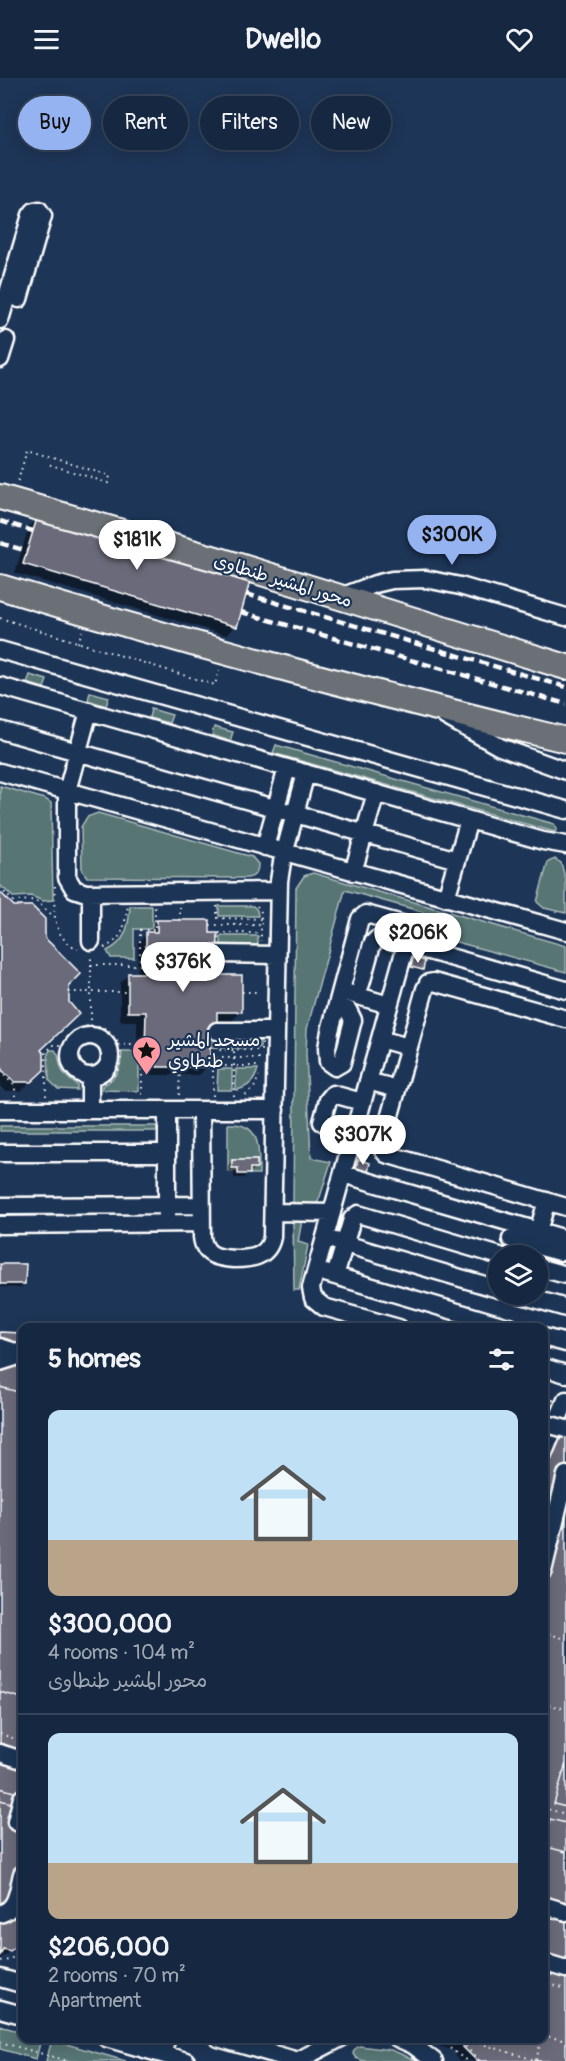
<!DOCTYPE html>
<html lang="en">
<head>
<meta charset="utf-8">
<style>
	body { margin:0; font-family:Pangolin,"Playpen Sans Arabic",sans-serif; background:#1f3048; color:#f1f3f6; height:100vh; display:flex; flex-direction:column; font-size:22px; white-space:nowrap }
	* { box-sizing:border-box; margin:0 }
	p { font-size:20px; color:#9ea6b1 }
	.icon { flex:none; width:33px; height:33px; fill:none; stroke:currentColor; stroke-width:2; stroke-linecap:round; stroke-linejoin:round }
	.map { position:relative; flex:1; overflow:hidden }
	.side { position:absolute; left:18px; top:1245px; width:530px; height:720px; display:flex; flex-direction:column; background:#162841; border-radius:12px; box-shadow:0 3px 15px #0003,0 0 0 2px #35445a }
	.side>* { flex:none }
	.hud { position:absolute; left:18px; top:18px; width:531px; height:54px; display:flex; gap:12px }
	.tools { position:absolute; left:488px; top:1167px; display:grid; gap:12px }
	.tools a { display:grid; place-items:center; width:60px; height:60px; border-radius:50%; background:#162841; box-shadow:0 3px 15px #0003,0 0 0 2px #35445a; font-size:30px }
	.price { position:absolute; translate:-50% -51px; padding:0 14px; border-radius:21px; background:#fff; color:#222; font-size:20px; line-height:39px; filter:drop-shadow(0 2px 3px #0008) }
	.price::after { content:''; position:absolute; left:50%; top:36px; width:18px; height:14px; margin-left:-9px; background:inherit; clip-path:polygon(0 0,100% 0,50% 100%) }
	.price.current { background:#95b2f1; color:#111 }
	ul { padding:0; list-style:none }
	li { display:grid; align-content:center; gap:12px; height:318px; padding:0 30px }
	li+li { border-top:2px solid #35445a }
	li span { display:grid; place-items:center; height:186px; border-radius:12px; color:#555 }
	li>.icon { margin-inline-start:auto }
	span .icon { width:108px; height:108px; fill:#fffc; stroke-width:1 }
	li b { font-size:26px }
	h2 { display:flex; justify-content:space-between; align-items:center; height:72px; padding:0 30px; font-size:26px }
	.tag { padding:0 21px; border-radius:27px; background:#162841; box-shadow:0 3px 15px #0003,0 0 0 2px #35445a; font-size:21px; line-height:54px }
	.tag.current { background:#95b2f1; color:#111 }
	header { display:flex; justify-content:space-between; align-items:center; height:78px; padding:0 30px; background:#162841; font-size:27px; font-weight:700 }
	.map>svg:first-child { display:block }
	.green { fill:#577573; stroke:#abbab9; stroke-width:1.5 }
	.shadow { fill:#0007 }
	.building { fill:#6a6a7a; stroke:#fff; stroke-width:1.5 }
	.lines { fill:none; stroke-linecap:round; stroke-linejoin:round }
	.minor-casing { stroke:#fff; stroke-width:21 }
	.highway-casing { stroke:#fff; stroke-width:28 }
	.path { stroke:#fff; stroke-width:2; stroke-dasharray:1.5 4.5; stroke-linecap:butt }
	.minor { stroke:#1d3557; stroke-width:16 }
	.highway { stroke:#6b6f75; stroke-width:24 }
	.rail { stroke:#fff; stroke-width:4.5; stroke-dasharray:9 4.5; stroke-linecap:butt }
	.minor-bridge-casing { stroke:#fff; stroke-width:21; stroke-linecap:butt }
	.minor-bridge { stroke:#1d3557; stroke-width:16 }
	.labels { text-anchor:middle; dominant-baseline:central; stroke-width:4.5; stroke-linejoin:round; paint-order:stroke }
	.street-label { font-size:18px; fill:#fff; stroke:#1d3557 }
	.poi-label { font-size:18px; fill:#fff; stroke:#1d3557; text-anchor:start }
</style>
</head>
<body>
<header><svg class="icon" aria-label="menu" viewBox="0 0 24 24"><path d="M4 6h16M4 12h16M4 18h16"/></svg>Dwello<svg class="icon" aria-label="heart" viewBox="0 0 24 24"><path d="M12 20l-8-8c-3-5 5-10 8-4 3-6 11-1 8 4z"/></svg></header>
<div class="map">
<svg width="566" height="1983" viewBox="0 0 566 1983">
	<rect width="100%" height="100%" fill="#1d3557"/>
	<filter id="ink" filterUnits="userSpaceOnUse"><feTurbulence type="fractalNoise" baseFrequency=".0167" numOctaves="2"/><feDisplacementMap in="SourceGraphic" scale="12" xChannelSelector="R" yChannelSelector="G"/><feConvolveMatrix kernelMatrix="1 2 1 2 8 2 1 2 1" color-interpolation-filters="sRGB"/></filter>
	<g filter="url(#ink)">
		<path class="green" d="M30,597L47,602L44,610L27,605Z
			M90,614L109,619L106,628L88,622Z
			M151,631L172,637L169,645L149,640Z
			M214,649L233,654L230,663L212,657Z
			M276,667L554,746L557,751L555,754L551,753L273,675Z
			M0,708L45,721L51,725L53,822L43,823L31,818L13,819L0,807Z
			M98,735L252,779L258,786C258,795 254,800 245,800L87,799L82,792L81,749L87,739Z
			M555,781L561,785L566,803V835L544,830L537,824L548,784Z
			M313,795L566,868V894L431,857L428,853V839L423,834L345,812L307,951L306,975L311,1080L331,1084L320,1119L316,1128H293L296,810L304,798Z
			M130,828H152V851H134V880H111L107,873C126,864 129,848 130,828Z
			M219,828H253L257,832L258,838H219Z
			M221,858H258V867H221Z
			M221,961L260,962V970H221Z
			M50,972H55C60,977 58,979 60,986C62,996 69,1001 77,1007V1012L58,1011L49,1002L48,976Z
			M122,974H139V1013L102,1012V1008C117,1000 121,990 122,974Z
			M218,991H232V1012H217Z
			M236,991H258C255,1003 248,1010 236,1012Z
			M228,1046C262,1044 259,1072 259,1096H250V1090H257V1082H232V1090H238V1093H228Z
			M0,1048H157V1053H0Z
			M293,1142H302L298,1164L308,1167L299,1212H294Z
			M0,1948L22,1954V1960L41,1961L36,1981L0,1971Z
			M52,1962L126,1983H46Z
			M359,1968L391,1972L418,1983H364L356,1980L353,1976L354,1972Z"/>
		<path class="shadow" d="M38,439L235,548L226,557L15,495L29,448Z
			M0,817L43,861L67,907L39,972L42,992L21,1013H5L0,1008Z
			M158,844L209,856L216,898L241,934L232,943H215V970L208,977V988L199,997H149V980H137V943H120V905L129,896H138V864L149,855V853Z
			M413,881L421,891L420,893L410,890Z
			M232,1083L256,1089L251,1094H248L244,1100H234V1094H228V1088Z
			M0,1187L24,1205L20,1210L0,1209Z
			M0,1256H22V1864L0,1881Z
			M543,1322L566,1983H459L455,1978L456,1973L412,1960H543Z
			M259,1960H276L266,1962Z"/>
		<path class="building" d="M38,437L251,500L237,549L23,486Z
			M0,814L14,828H32L45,841V860L81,896L69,908V924L79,936L41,972L44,975V992L31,1004H14L2,992L0,987Z
			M157,842H210V855H218L217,897H242V934H217V970H210V989H157V972H145L146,934H128V895H146V854H157Z
			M413,880L425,883L423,892L411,889Z
			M358,1081L370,1085L368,1094L356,1090Z
			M232,1082H257V1090H250V1096H238V1090H232Z
			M0,1186H26L25,1206H0Z
			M0,1254L22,1255V1864L10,1873L3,1871L0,1878Z
			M0,1309L22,1315V1620L0,1614Z
			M543,1319L566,1326V1983H477L463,1969L465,1964L452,1960H543Z
			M566,1685V1729L554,1726Z
			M0,1710L14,1714L11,1725L0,1722Z
			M550,1741L566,1745V1774L543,1768Z"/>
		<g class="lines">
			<defs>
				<path id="minor" d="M0,242L31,137L34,133L39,132L43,138L19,221
					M0,281L6,262
					M338,520L375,506L392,502L426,501L460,508L566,539
					M0,572L566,732
					M0,608L543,763L566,767
					M89,633L67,713V799L74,811L86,815L278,813
					M445,638L500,669L566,693
					M0,652L457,782
					M0,694L566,853
					M265,769L287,690
					M353,794L376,715
					M91,815V863
					M446,820L469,742
					M217,876L277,877
					M361,906L372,866L377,861L383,860L566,912
					M341,913L389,927
					M337,929L348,932L353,942L342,985L335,989L328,984L327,970L330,953L360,841L366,836L406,847L410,853L409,856L311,1210L313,1220L324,1229L399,1250
					M566,941L434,904L428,905L425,911L382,1066L383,1072L386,1076L566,1129
					M217,953H276
					M70 978a20 20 0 1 1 40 0a20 20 0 1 1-40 0Z
					M380,961L408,969
					M368,1003L397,1011
					M0,1032H275
					M90,1032V999
					M167,1032V1138
					M201,1032L202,1159C204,1178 218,1180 234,1181C252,1181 268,1179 272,1159L279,803L282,784L306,695
					M322,1044L328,1022L333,1016L362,1024
					M0,1075H167
					M343,1096L566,1161
					M0,1128L201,1127
					M273,1134L332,1135
					M0,1147L202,1145
					M538,1153L547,1123
					M511,1161L560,1174L566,1173
					M335,1163L498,1211
					M537,1189L566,1197
					M325,1195L512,1250
					M335,1198L352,1141L358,1136L500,1178
					M518,1216L566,1230
					M543,1259L566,1265
					M0,1269L22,1276
					M0,1284L22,1277
					M543,1289L566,1296
					M543,1377L566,1322
					M543,1493L566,1397
					M0,1675L22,1682
					M16,1744L22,1720
					M543,1827L566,1834
					M0,1836C18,1831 18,1811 22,1796
					M543,1884L566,1891
					M0,1900L22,1906
					M0,1931L22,1937
					M106,1960L186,1983
					M218,1960L298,1983
					M397,1960L413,1967L434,1983
					M162,1976L167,1960
					M297,1983L341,1960"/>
				<path id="highway" d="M0,419L223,483L566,589
					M0,509C187,566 376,616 566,662"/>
			</defs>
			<use href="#minor" class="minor-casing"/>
			<use href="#highway" class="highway-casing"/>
			<path class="path" d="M18,403L27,372L110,398L108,405L48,386
				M0,540L215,607L219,592
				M78,565L82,553
				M55,808C54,833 51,859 78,871
				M0,810L13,823L35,822L54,839
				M217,828V840L261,841
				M257,828L261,834V863
				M180,842V829
				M210,847H260
				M219,861V855H261
				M104,870C126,859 123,849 128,828
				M91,887H140V852H155V828
				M69,914H128
				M242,914H260
				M91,948V879
				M61 978a30 30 0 1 1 60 0a30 30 0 1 1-60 0Z
				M219,960H262V972H219Z
				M118,967H142V1018
				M210,980H261
				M0,993L15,1008V1018
				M179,1017L180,989
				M245,1017L254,1010L259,998
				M46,1018V974L53,967H61
				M213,1018V988H259
				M234,1018V973
				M543,1554L566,1561
				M543,1625L566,1631
				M0,1656L22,1663
				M543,1730L566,1736
				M0,1883L10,1882L22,1870
				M543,1904L566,1911
				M543,1957L566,1963
				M449,1960L447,1968L467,1983
				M462,1960L538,1983
				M467,1963L465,1968L480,1983
				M0,1964L68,1983
				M536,1982L542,1960"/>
			<use href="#minor" class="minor"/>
			<use href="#highway" class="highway"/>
			<path class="rail" d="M0,443L33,453
				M0,465L27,473
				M246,516L566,609
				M241,534L566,626"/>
			<defs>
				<path id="minor-bridge" d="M543,1345L566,1351"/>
			</defs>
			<use href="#minor-bridge" class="minor-bridge-casing"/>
			<use href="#minor-bridge" class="minor-bridge"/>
		</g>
	</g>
	<defs>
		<symbol id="sight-pin" viewBox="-11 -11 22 30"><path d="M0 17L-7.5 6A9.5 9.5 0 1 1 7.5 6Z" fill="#ff9aa2" stroke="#1d3557"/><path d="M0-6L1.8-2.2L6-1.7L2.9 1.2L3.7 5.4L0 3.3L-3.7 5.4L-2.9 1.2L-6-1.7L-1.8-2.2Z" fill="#111"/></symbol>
	</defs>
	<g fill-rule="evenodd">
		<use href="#sight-pin" x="130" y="956" width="33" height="45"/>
	</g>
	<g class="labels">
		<g class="street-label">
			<text transform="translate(283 503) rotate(17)">محور المشير طنطاوى</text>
		</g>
		<g class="poi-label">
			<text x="168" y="962">مسجد المشير<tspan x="168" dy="21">طنطاوي</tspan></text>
		</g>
	</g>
</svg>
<div class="tools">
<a><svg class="icon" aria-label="layers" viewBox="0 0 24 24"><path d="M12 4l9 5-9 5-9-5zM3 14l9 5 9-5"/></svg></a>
</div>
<b class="price current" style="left:452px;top:488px">$300K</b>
<b class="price" style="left:137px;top:493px">$181K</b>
<b class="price" style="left:418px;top:886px">$206K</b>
<b class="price" style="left:183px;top:915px">$376K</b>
<b class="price" style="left:363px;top:1088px">$307K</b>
<div class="hud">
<a class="tag current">Buy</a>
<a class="tag">Rent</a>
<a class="tag">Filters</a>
<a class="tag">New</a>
</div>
<section class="side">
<h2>5 homes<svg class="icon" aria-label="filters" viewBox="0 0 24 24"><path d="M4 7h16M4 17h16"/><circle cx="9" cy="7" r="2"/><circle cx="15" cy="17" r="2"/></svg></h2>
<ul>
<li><span style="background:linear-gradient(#bfe0f5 70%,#b9a48a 0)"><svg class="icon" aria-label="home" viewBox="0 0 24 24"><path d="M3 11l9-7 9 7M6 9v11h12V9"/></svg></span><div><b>$300,000</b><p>4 rooms · 104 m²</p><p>محور المشير طنطاوى</p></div></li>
<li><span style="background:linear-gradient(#bfe0f5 70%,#b9a48a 0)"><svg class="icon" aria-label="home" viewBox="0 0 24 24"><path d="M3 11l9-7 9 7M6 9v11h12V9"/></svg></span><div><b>$206,000</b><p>2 rooms · 70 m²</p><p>Apartment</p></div></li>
</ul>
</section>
</div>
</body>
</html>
